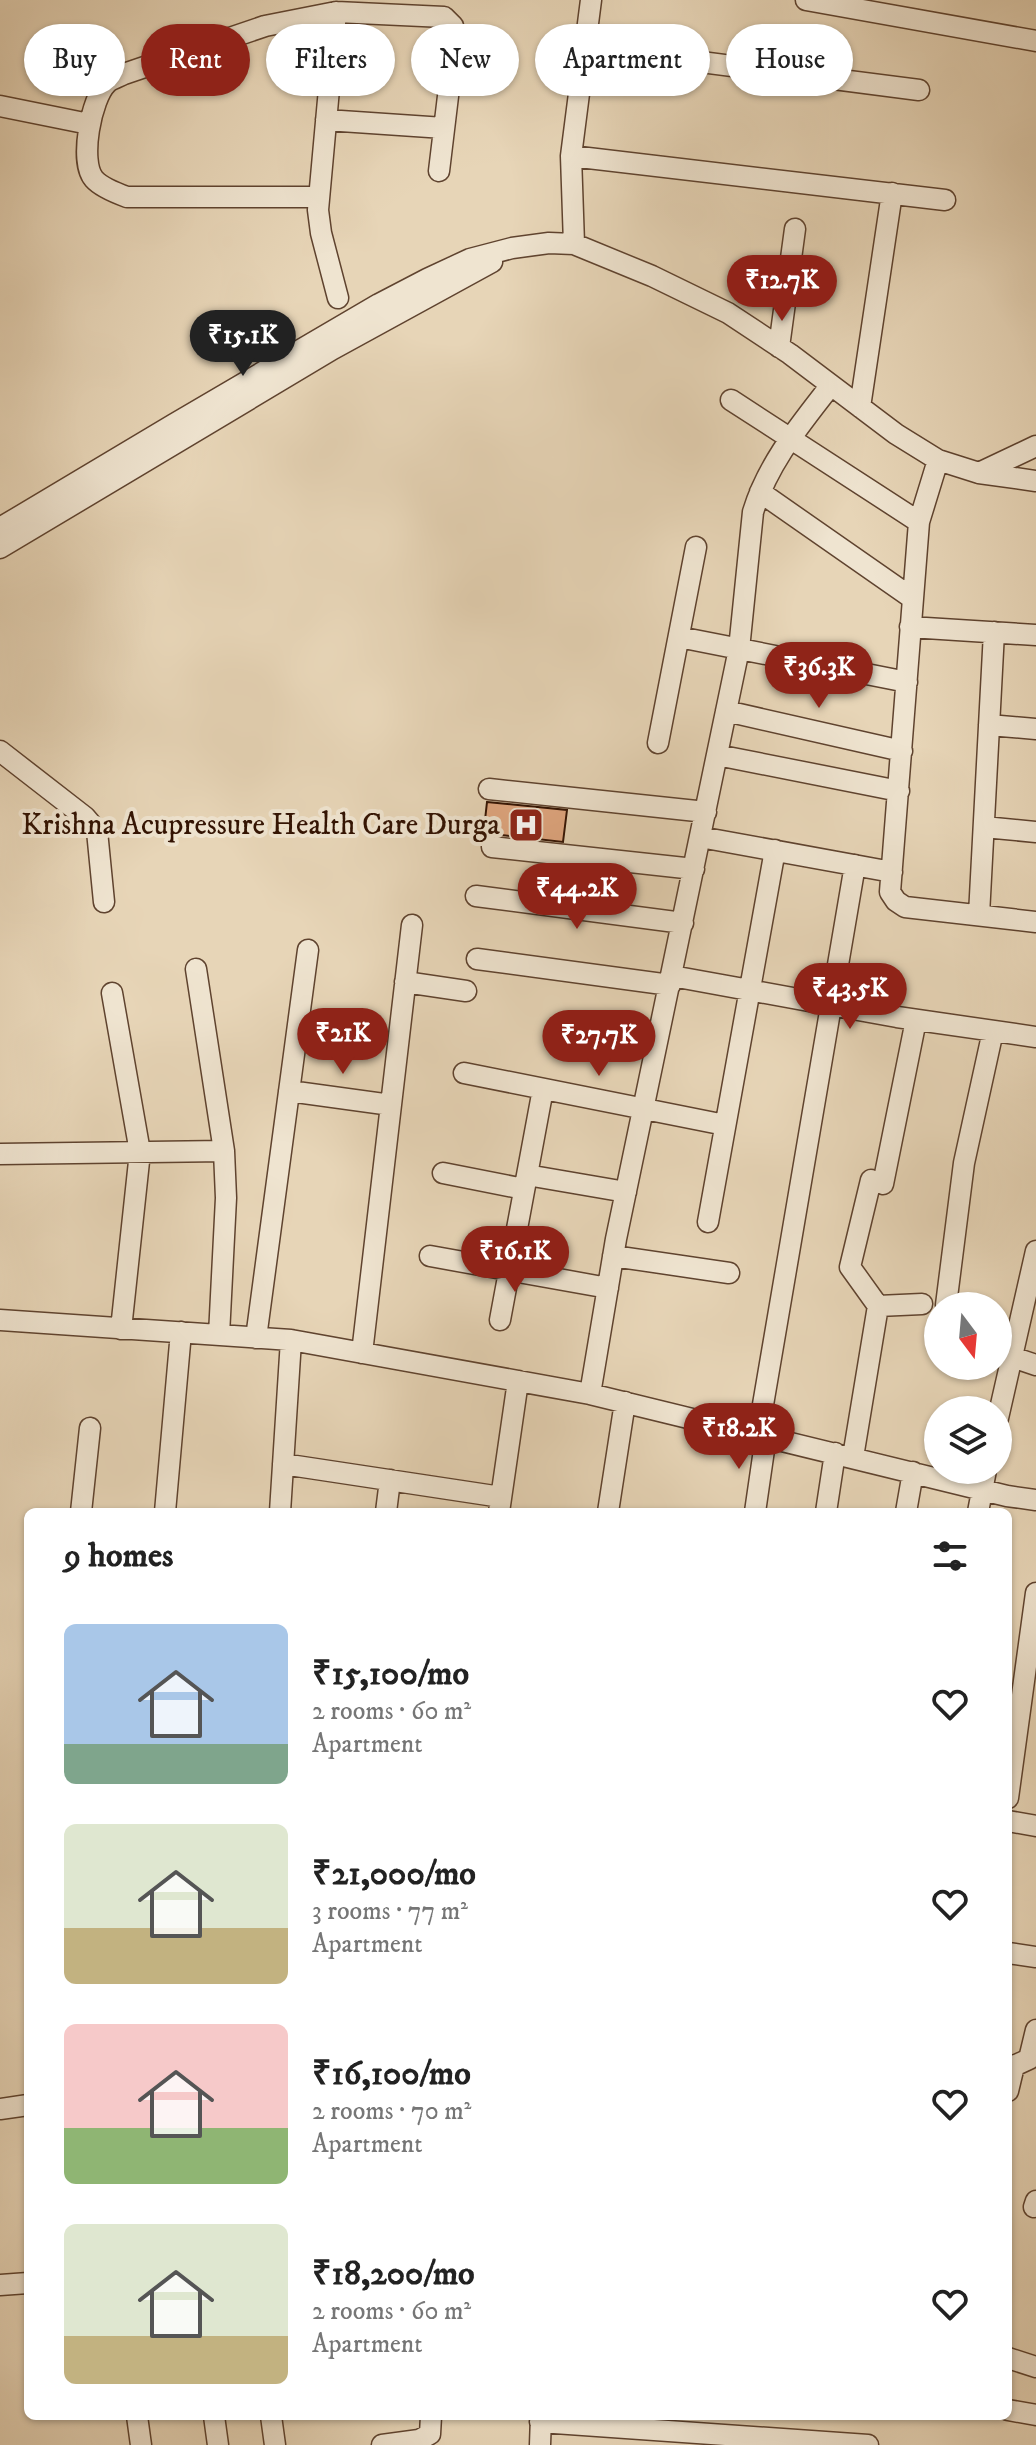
<!DOCTYPE html>
<html lang="en">
<head>
<meta charset="utf-8">
<style>
	body { margin:0; font-family:"IM FELL DW Pica",serif; background:#f2f2f2; color:#222; height:100vh; display:flex; flex-direction:column; font-size:30px; white-space:nowrap }
	* { box-sizing:border-box; margin:0 }
	p { font-size:26px; color:#767676 }
	.icon { flex:none; width:44px; height:44px; fill:none; stroke:currentColor; stroke-width:2; stroke-linecap:round; stroke-linejoin:round }
	.map { position:relative; flex:1; overflow:hidden }
	.panel { position:absolute; left:24px; top:1508px; width:988px; height:912px; display:flex; flex-direction:column; background:#fff; border-radius:12px; box-shadow:0 2px 6px #0004 }
	.panel>* { flex:none }
	.top-card { position:absolute; left:24px; top:24px; width:988px; height:72px; display:flex; gap:16px }
	.needle { width:52px; rotate:164deg }
	.tools { position:absolute; left:924px; top:1292px; display:grid; gap:16px }
	.tools a { display:grid; place-items:center; width:88px; height:88px; border-radius:50%; background:#fff; box-shadow:0 2px 6px #0004; font-size:40px }
	.price { position:absolute; translate:-50% -68px; padding:0 18px; border-radius:28px; background:#8f2418; color:#fff; font-size:26px; line-height:52px; filter:drop-shadow(0 2px 4px #0008) }
	.price::after { content:''; position:absolute; left:50%; top:48px; width:24px; height:18px; margin-left:-12px; background:inherit; clip-path:polygon(0 0,100% 0,50% 100%) }
	.price.current { background:#222; color:#fff }
	ul { padding:0; list-style:none }
	li { display:flex; align-items:center; gap:24px; height:200px; padding:0 40px }
	li span { display:grid; place-items:center; flex:none; width:224px; height:160px; border-radius:12px; color:#555 }
	li>.icon { margin-inline-start:auto }
	span .icon { width:96px; height:96px; fill:#fffc; stroke-width:1 }
	li b { font-size:34px }
	h2 { display:flex; justify-content:space-between; align-items:center; height:96px; padding:0 40px; font-size:34px }
	.pill { padding:0 28px; border-radius:36px; background:#fff; box-shadow:0 2px 6px #0004; font-size:28px; line-height:72px }
	.pill.current { background:#8f2418; color:#fff }
	.map>svg:first-child { display:block }
	.building { fill:#e1a780; stroke:#321202; stroke-width:2 }
	.lines { fill:none; stroke-linecap:round; stroke-linejoin:round }
	.minor-casing { stroke:#5f432f; stroke-width:23 }
	.minor { stroke:#efe4d0; stroke-width:20 }
	.labels { text-anchor:middle; dominant-baseline:central; stroke-width:8; stroke-linejoin:round; paint-order:stroke }
	.poi-label { font-size:30px; fill:#321202; stroke:#efe4d0; text-anchor:end }
</style>
</head>
<body>
<div class="map">
<svg width="1036" height="2445" viewBox="0 0 1036 2445">
	<rect width="100%" height="100%" fill="#e7d5b7"/>
	<filter id="stains"><feTurbulence type="fractalNoise" baseFrequency=".0025" numOctaves="4"/><feColorMatrix values="0 0 0 0 .2 0 0 0 0 .09 0 0 0 0 .02 0 0 0 .5 -.17"/></filter>
	<radialGradient id="worn" r=".72"><stop offset=".6" stop-color="#630" stop-opacity="0"/><stop offset="1" stop-color="#630" stop-opacity=".3"/></radialGradient>
	<path class="building" d="M487,802L567,810L563,842L493,834L483,838Z"/>
	<g class="lines">
		<defs>
			<path id="minor" d="M806,0L1036,41
				M336,12L318,210L321,233L338,298
				M585,47L919,90
				M0,106L89,124
				M326,120L444,128
				M571,156L945,200
				M319,197H127C116,193 101,187 94,179C79,162 91,98 107,83C111,79 119,77 124,74L265,26L336,12L444,17L453,26L455,38L439,171
				M574,244L571,156L591,0
				M779,347L795,229
				M731,400L919,522
				M860,407L892,193
				M938,460L919,522L890,892L896,901L905,907L1036,922
				M979,473L1036,446
				M760,492L912,598
				M0,528L174,424L379,304L427,279L470,259L512,248L549,243L574,244L652,276L728,313L790,354L896,434L938,460L979,473L1036,481
				M0,548L333,349L492,262
				M910,627L1036,635
				M679,637L907,682
				M726,711L902,751
				M989,725L1036,729
				M658,743L696,547
				M0,751L85,817L97,831L104,902
				M717,755L899,791
				M489,789L706,812
				M984,827L1036,832
				M700,837L892,872
				M492,847L694,869
				M476,896L683,923
				M979,915L994,632
				M477,959L670,985
				M196,969L224,1151L226,1198L219,1335
				M672,976L897,1017L1036,1037
				M405,982L466,991
				M112,993L140,1152L121,1329
				M464,1073L725,1125
				M289,1091L391,1105
				M0,1154L224,1151
				M443,1173L524,1189
				M527,1175L626,1192
				M871,1180L850,1267L878,1306L922,1304
				M883,1184L916,1020
				M708,1222L775,850
				M430,1256L608,1288
				M613,1256L729,1273
				M946,1305L964,1163L993,1031
				M0,1320L291,1340L590,1394L1007,1496L1036,1500
				M500,1320L543,1089
				M256,1338L308,950
				M362,1353L412,925
				M1012,1357L1036,1365
				M590,1394L616,1239L739,649L753,512C768,463 800,425 831,385
				M998,1418L1036,1251
				M758,1434L855,865
				M853,1457L878,1306
				M283,1464L501,1497
				M81,1512L90,1428
				M165,1512L181,1332
				M280,1512L291,1340
				M386,1512L390,1480
				M499,1512L518,1381
				M608,1512L625,1402
				M755,1512L766,1436
				M826,1512L835,1453
				M906,1512L913,1472
				M978,1512L986,1470
				M1008,1798L1036,1593
				M1008,1821L1036,1826
				M1008,1953L1036,1957
				M1008,2065L1014,2066L1029,2059L1036,2030
				M1008,2091L1014,2066
				M0,2109L28,2105
				M1034,2207L1036,2201
				M0,2285L28,2283
				M1008,2358L1036,2367
				M1008,2410L1036,2415
				M137,2416L141,2445
				M214,2416L218,2445
				M271,2416L275,2445
				M540,2422L868,2445
				M382,2445L419,2440L430,2434L431,2416
				M540,2445L541,2416"/>
		</defs>
		<use href="#minor" class="minor-casing"/>
		<use href="#minor" class="minor"/>
	</g>
	<defs>
		<symbol id="hospital-square" viewBox="-11 -11 22 22"><rect x="-9" y="-9" width="18" height="18" rx="4" fill="#8f2418" stroke="#efe4d0"/><path d="M-5-5h3v3.5h4V-5h3V5h-3V1.5h-4V5h-3Z" fill="#fff"/></symbol>
	</defs>
	<g fill-rule="evenodd">
		<use href="#hospital-square" x="506" y="805" width="40" height="40"/>
	</g>
	<g class="labels">
		<g class="poi-label">
			<text x="500" y="825">Krishna Acupressure Health Care Durga</text>
		</g>
	</g>
	<rect width="100%" height="100%" filter="url(#stains)"/>
	<rect width="100%" height="100%" fill="url(#worn)"/>
</svg>
<div class="tools">
<a><svg class="needle" viewBox="-14 -14 28 28"><path d="M0-13l5 13h-10z" fill="#e53935"/><path d="M0 13l5-13h-10z" fill="#767676"/></svg></a>
<a><svg class="icon" aria-label="layers" viewBox="0 0 24 24"><path d="M12 4l9 5-9 5-9-5zM3 14l9 5 9-5"/></svg></a>
</div>
<b class="price" style="left:782px;top:323px">₹12.7K</b>
<b class="price current" style="left:243px;top:378px">₹15.1K</b>
<b class="price" style="left:819px;top:710px">₹36.3K</b>
<b class="price" style="left:577px;top:931px">₹44.2K</b>
<b class="price" style="left:850px;top:1031px">₹43.5K</b>
<b class="price" style="left:343px;top:1076px">₹21K</b>
<b class="price" style="left:599px;top:1078px">₹27.7K</b>
<b class="price" style="left:515px;top:1294px">₹16.1K</b>
<b class="price" style="left:739px;top:1471px">₹18.2K</b>
<div class="top-card">
<a class="pill">Buy</a>
<a class="pill current">Rent</a>
<a class="pill">Filters</a>
<a class="pill">New</a>
<a class="pill">Apartment</a>
<a class="pill">House</a>
</div>
<section class="panel">
<h2>9 homes<svg class="icon" aria-label="filters" viewBox="0 0 24 24"><path d="M4 7h16M4 17h16"/><circle cx="9" cy="7" r="2"/><circle cx="15" cy="17" r="2"/></svg></h2>
<ul>
<li><span style="background:linear-gradient(#a9c7e8 75%,#7fa58c 0)"><svg class="icon" aria-label="home" viewBox="0 0 24 24"><path d="M3 11l9-7 9 7M6 9v11h12V9"/></svg></span><div><b>₹15,100/mo</b><p>2 rooms · 60 m²</p><p>Apartment</p></div><svg class="icon" aria-label="heart" viewBox="0 0 24 24"><path d="M12 20l-8-8c-3-5 5-10 8-4 3-6 11-1 8 4z"/></svg></li>
<li><span style="background:linear-gradient(#dfe7d0 65%,#c2b280 0)"><svg class="icon" aria-label="home" viewBox="0 0 24 24"><path d="M3 11l9-7 9 7M6 9v11h12V9"/></svg></span><div><b>₹21,000/mo</b><p>3 rooms · 77 m²</p><p>Apartment</p></div><svg class="icon" aria-label="heart" viewBox="0 0 24 24"><path d="M12 20l-8-8c-3-5 5-10 8-4 3-6 11-1 8 4z"/></svg></li>
<li><span style="background:linear-gradient(#f6c9c9 65%,#8fb573 0)"><svg class="icon" aria-label="home" viewBox="0 0 24 24"><path d="M3 11l9-7 9 7M6 9v11h12V9"/></svg></span><div><b>₹16,100/mo</b><p>2 rooms · 70 m²</p><p>Apartment</p></div><svg class="icon" aria-label="heart" viewBox="0 0 24 24"><path d="M12 20l-8-8c-3-5 5-10 8-4 3-6 11-1 8 4z"/></svg></li>
<li><span style="background:linear-gradient(#dfe7d0 70%,#c2b280 0)"><svg class="icon" aria-label="home" viewBox="0 0 24 24"><path d="M3 11l9-7 9 7M6 9v11h12V9"/></svg></span><div><b>₹18,200/mo</b><p>2 rooms · 60 m²</p><p>Apartment</p></div><svg class="icon" aria-label="heart" viewBox="0 0 24 24"><path d="M12 20l-8-8c-3-5 5-10 8-4 3-6 11-1 8 4z"/></svg></li>
</ul>
</section>
</div>
</body>
</html>
